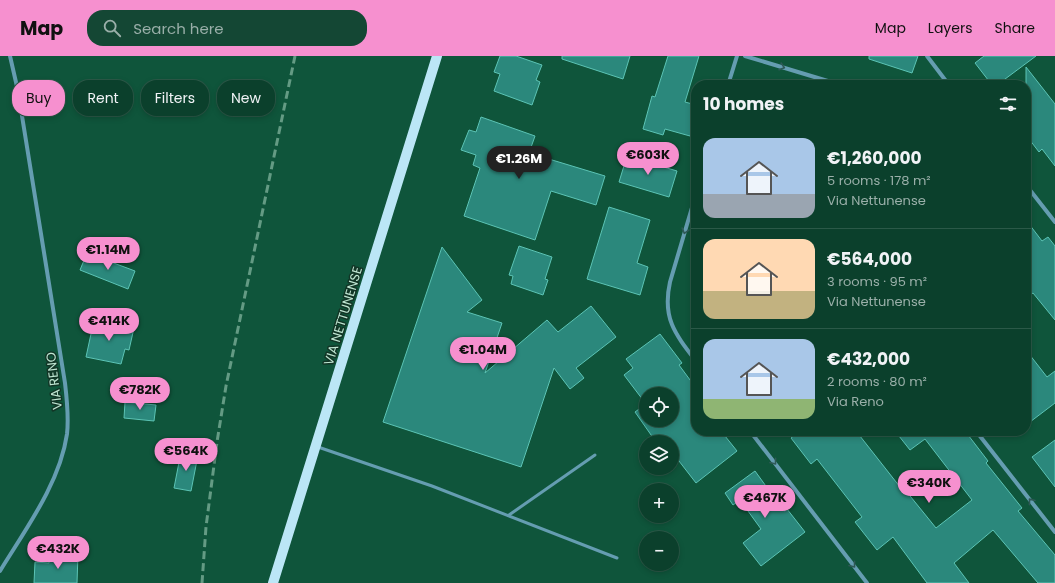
<!DOCTYPE html>
<html lang="en">
<head>
<meta charset="utf-8">
<style>
	body { margin:0; font-family:Poppins,sans-serif; background:#144734; color:#f1f3f6; height:100vh; display:flex; flex-direction:column; font-size:15px; white-space:nowrap }
	* { box-sizing:border-box; margin:0 }
	p { font-size:13px; color:#9aafa9 }
	.icon { flex:none; width:22px; height:22px; fill:none; stroke:currentColor; stroke-width:2; stroke-linecap:round; stroke-linejoin:round }
	.map { position:relative; flex:1; overflow:hidden }
	.sheet { position:absolute; left:691px; top:24px; width:340px; height:356px; display:flex; flex-direction:column; background:#0b402c; border-radius:16px; box-shadow:0 2px 6px #0003,0 0 0 1px #2b5948 }
	.sheet>* { flex:none }
	.banner { position:absolute; left:12px; top:24px; width:380px; height:36px; display:flex; gap:8px }
	.buttons { position:absolute; left:639px; top:331px; display:grid; gap:8px }
	.buttons a { display:grid; place-items:center; width:40px; height:40px; border-radius:50%; background:#0b402c; box-shadow:0 2px 6px #0003,0 0 0 1px #2b5948; font-size:20px }
	.price { position:absolute; translate:-50% -34px; padding:0 9px; border-radius:14px; background:#f690cf; color:#111; font-size:13px; line-height:26px; filter:drop-shadow(0 1px 2px #0008) }
	.price::after { content:''; position:absolute; left:50%; top:24px; width:12px; height:9px; margin-left:-6px; background:inherit; clip-path:polygon(0 0,100% 0,50% 100%) }
	.price.active { background:#222; color:#fff }
	ul { padding:0; list-style:none }
	li { display:flex; align-items:center; gap:12px; height:100px; padding:0 12px }
	li+li { border-top:1px solid #2b5948 }
	li span { display:grid; place-items:center; flex:none; width:112px; height:80px; border-radius:12px; color:#555 }
	li>.icon { margin-inline-start:auto }
	span .icon { width:48px; height:48px; fill:#fffc; stroke-width:1 }
	li b { font-size:17px }
	h2 { display:flex; justify-content:space-between; align-items:center; height:48px; padding:0 12px; font-size:17px }
	.chip { padding:0 14px; border-radius:16px; background:#0b402c; box-shadow:0 2px 6px #0003,0 0 0 1px #2b5948; font-size:14px; line-height:36px }
	.chip.active { background:#f690cf; color:#111 }
	header { display:flex; align-items:center; gap:24px; box-sizing:border-box; height:56px; padding:0 20px; background:#f690cf; color:#111 }
	header strong { font-size:19px }
	nav { display:flex; gap:22px; margin-inline-start:auto; font-size:14px }
	.search { width:280px; height:36px; background:#144734; display:flex; align-items:center; gap:10px; box-sizing:border-box; padding:0 14px; border-radius:16px; color:#9aafa9; font-size:15px }
	.map>svg:first-child { display:block }
	.building { fill:#2b887c; stroke:#5cc4b5; fill-rule:evenodd }
	.lines { fill:none; stroke-linecap:round; stroke-linejoin:round }
	.lane { stroke:#659db1; stroke-width:3 }
	.street { stroke:#659db1; stroke-width:4 }
	.primary { stroke:#bbe6f6; stroke-width:10 }
	.rail { stroke:#649b84; stroke-width:3; stroke-dasharray:8 4; stroke-linecap:butt }
	.oneway { stroke:#2f5957 }
	.labels { text-anchor:middle; dominant-baseline:central; stroke-width:3; stroke-linejoin:round; paint-order:stroke }
	.street-label { font-size:13px; fill:#bfe6d2; stroke:#123526 }
</style>
</head>
<body>
<header>
<strong>Map</strong>
<div class="search"><svg class="icon" aria-label="search" viewBox="0 0 24 24"><circle cx="10" cy="10" r="6"/><path d="M15 15l6 6"/></svg>Search here</div>
<nav><a>Map</a><a>Layers</a><a>Share</a></nav>
</header>
<div class="map">
<svg width="1055" height="527" viewBox="0 0 1055 527">
	<rect width="100%" height="100%" fill="#0f553b"/>
	<path class="building" d="M500,0H516L542,9L536,24L540,26L532,49L494,35L500,18L494,16Z
		M562,0H630L623,23L562,3Z
		M668,0H699L685,46L696,49V60L690,80L665,73L663,79L643,73L652,40L655,41Z
		M869,0H918L912,17L869,3Z
		M984,0H1036L997,29H992L975,7Z
		M1026,11L1055,48V110L1042,93L1039,96L1026,79Z
		M481,61L535,80L529,97L605,120L596,149L551,135L535,184L464,160L480,112L473,109L476,99L461,94L469,74L476,76Z
		M627,100L677,115L669,141L619,126Z
		M609,151L650,164L637,207L648,211L640,239L587,223Z
		M1026,164L1042,185L1048,181L1055,190V264L1033,237L1026,242Z
		M519,190L552,201L545,223L548,224L543,239L511,228L513,220L509,219Z
		M442,191L482,244L467,256L502,267L485,317L547,264L558,276L591,250L616,281L576,312L584,322L570,333L554,312L521,411L383,366Z
		M87,197L135,215L128,233L80,214Z
		M94,264L134,272L129,294L125,293L121,308L86,301Z
		M660,278L682,307L679,309L696,332V375H721L737,395L696,427L672,396V386H656L635,356L646,348L624,319L633,312L626,303ZM646,338H672V364H646Z
		M1026,294L1047,321L1055,315V347L1026,369Z
		M125,346L156,349L154,365L124,362Z
		M800,375H856L900,431L902,430L936,472L972,444L925,383L910,394L895,375H965L988,405L986,407L1022,452L1018,455L1055,499V527H1038L993,474L954,507L969,527H927L893,481L877,494L855,466L862,461L817,403L811,408L791,382Z
		M1055,384V431L1032,401Z
		M181,396L198,399L191,435L174,432Z
		M755,415L784,455L787,453L805,476L761,510L743,487L761,473L740,444L733,449L725,437Z
		M59,497L78,498L77,527H34L35,506L49,507V503H58Z"/>
	<g class="lines">
		<path class="lane" d="M318,391L432,430L617,502
			M509,459L595,399"/>
		<path class="street" d="M745,0L841,29
			M927,0L949,29
			M728,29L737,0
			M1026,129L1055,166
			M696,138L670,226C662,262 675,278 696,305
			M750,375L867,527
			M976,375L1055,476
			M0,515C25,474 60,427 67,378C69,361 67,344 65,327L18,35L10,0"/>
		<path class="primary" d="M273,527L437,0"/>
		<path class="rail" d="M202,527L206,471L217,386L226,330L295,0"/>
	</g>
	<defs><path id="oneway-chevron" d="M-2-3.5L2.5 0L-2 3.5" fill="none" stroke-width="1.6" stroke-linecap="round" stroke-linejoin="round"/></defs>
	<g class="oneway">
		<use href="#oneway-chevron" transform="translate(782 11) rotate(17)"/>
		<use href="#oneway-chevron" transform="translate(685 175) rotate(106)"/>
		<use href="#oneway-chevron" transform="translate(774 406) rotate(52)"/>
		<use href="#oneway-chevron" transform="translate(1031 445) rotate(-128)"/>
		<use href="#oneway-chevron" transform="translate(853 509) rotate(52)"/>
	</g>
	<g class="labels">
		<g class="street-label">
			<text transform="translate(343 260) rotate(-73)">VIA NETTUNENSE</text>
			<text transform="translate(54 325) rotate(-97)">VIA RENO</text>
		</g>
	</g>
</svg>
<div class="buttons">
<a><svg class="icon" aria-label="locate" viewBox="0 0 24 24"><circle cx="12" cy="12" r="6"/><path d="M12 2v4M12 18v4M2 12h4M18 12h4"/></svg></a>
<a><svg class="icon" aria-label="layers" viewBox="0 0 24 24"><path d="M12 4l9 5-9 5-9-5zM3 14l9 5 9-5"/></svg></a>
<a>+</a>
<a>−</a>
</div>
<b class="price" style="left:648px;top:120px">€603K</b>
<b class="price active" style="left:519px;top:124px">€1.26M</b>
<b class="price" style="left:108px;top:215px">€1.14M</b>
<b class="price" style="left:109px;top:286px">€414K</b>
<b class="price" style="left:483px;top:315px">€1.04M</b>
<b class="price" style="left:140px;top:355px">€782K</b>
<b class="price" style="left:186px;top:416px">€564K</b>
<b class="price" style="left:929px;top:448px">€340K</b>
<b class="price" style="left:765px;top:463px">€467K</b>
<b class="price" style="left:58px;top:514px">€432K</b>
<div class="banner">
<a class="chip active">Buy</a>
<a class="chip">Rent</a>
<a class="chip">Filters</a>
<a class="chip">New</a>
</div>
<section class="sheet">
<h2>10 homes<svg class="icon" aria-label="filters" viewBox="0 0 24 24"><path d="M4 7h16M4 17h16"/><circle cx="9" cy="7" r="2"/><circle cx="15" cy="17" r="2"/></svg></h2>
<ul>
<li><span style="background:linear-gradient(#a9c7e8 70%,#9aa5b1 0)"><svg class="icon" aria-label="home" viewBox="0 0 24 24"><path d="M3 11l9-7 9 7M6 9v11h12V9"/></svg></span><div><b>€1,260,000</b><p>5 rooms · 178 m²</p><p>Via Nettunense</p></div></li>
<li><span style="background:linear-gradient(#ffd9b3 65%,#c2b280 0)"><svg class="icon" aria-label="home" viewBox="0 0 24 24"><path d="M3 11l9-7 9 7M6 9v11h12V9"/></svg></span><div><b>€564,000</b><p>3 rooms · 95 m²</p><p>Via Nettunense</p></div></li>
<li><span style="background:linear-gradient(#a9c7e8 75%,#8fb573 0)"><svg class="icon" aria-label="home" viewBox="0 0 24 24"><path d="M3 11l9-7 9 7M6 9v11h12V9"/></svg></span><div><b>€432,000</b><p>2 rooms · 80 m²</p><p>Via Reno</p></div></li>
</ul>
</section>
</div>
</body>
</html>
